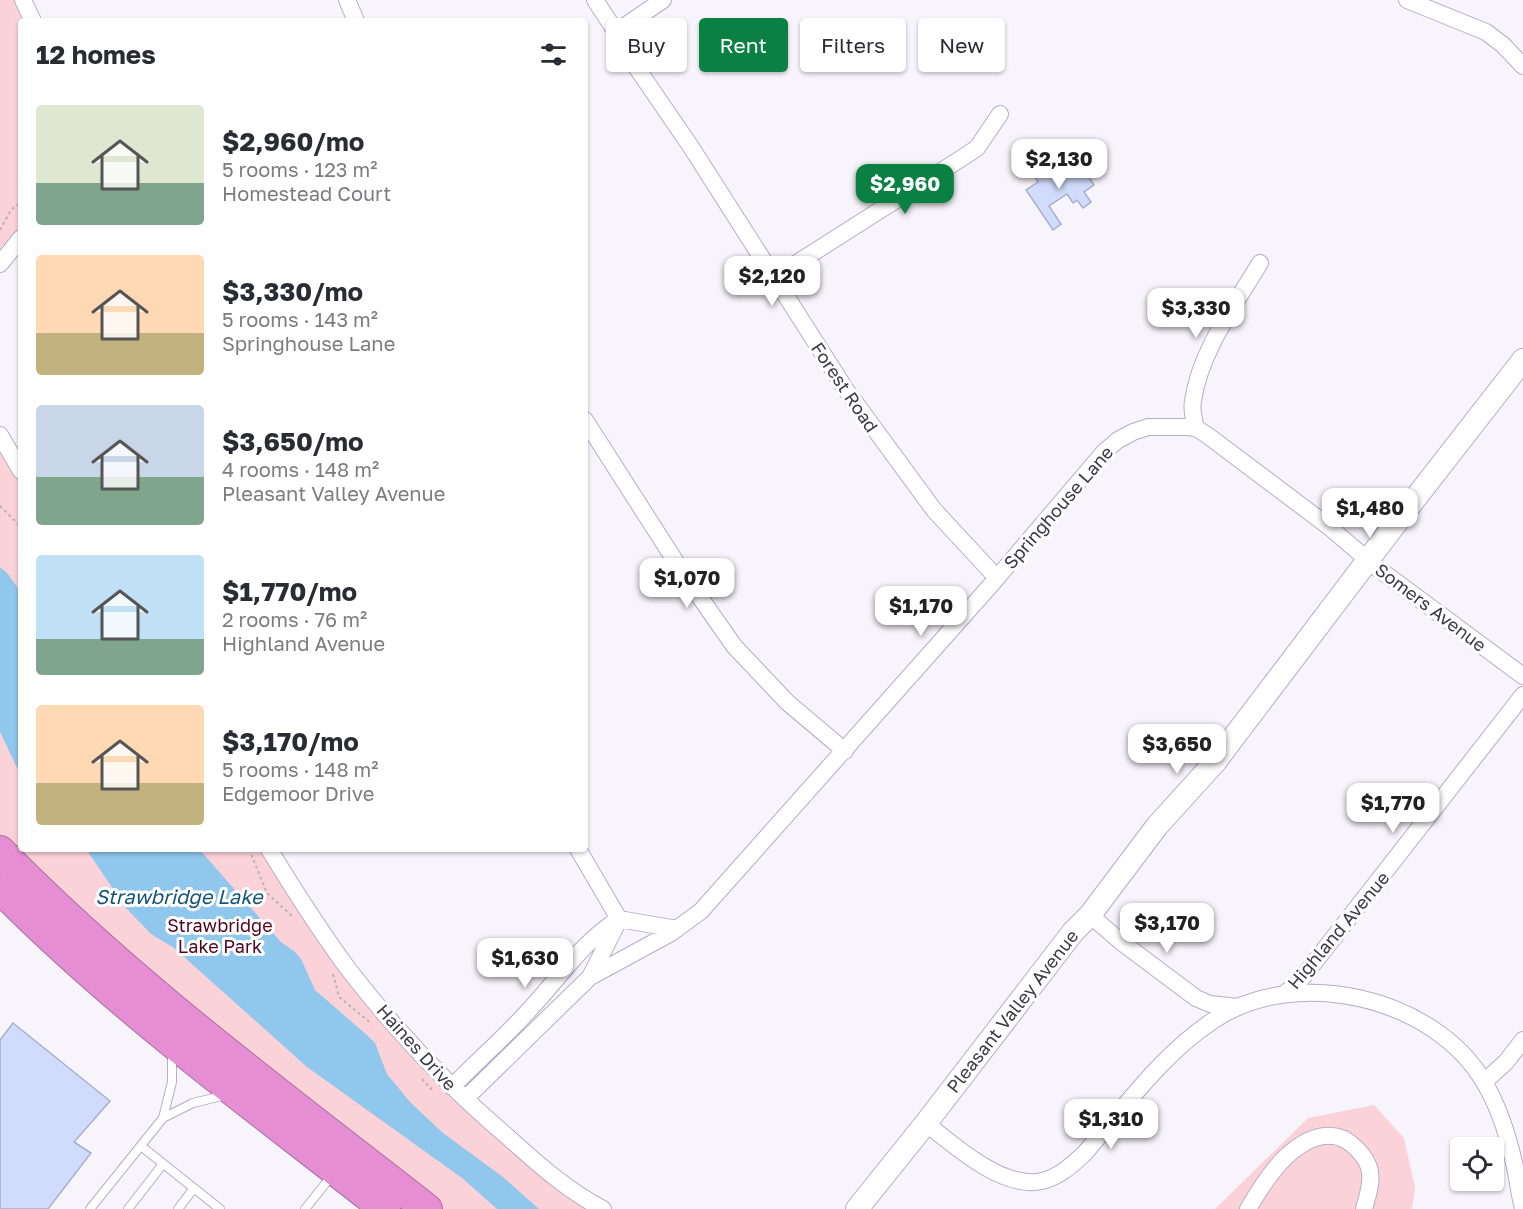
<!DOCTYPE html>
<html lang="en">
<head>
<meta charset="utf-8">
<style>
	body { margin:0; font-family:"Golos Text",sans-serif; background:#f2f2f3; color:#2b2b33; height:100vh; display:flex; flex-direction:column; font-size:22px; white-space:nowrap }
	* { box-sizing:border-box; margin:0 }
	p { font-size:20px; color:#7c7c81 }
	.icon { flex:none; width:33px; height:33px; fill:none; stroke:currentColor; stroke-width:2; stroke-linecap:round; stroke-linejoin:round }
	.map { position:relative; flex:1; overflow:hidden }
	.side { position:absolute; left:18px; top:18px; width:570px; height:834px; display:flex; flex-direction:column; background:#fff; border-radius:6px; box-shadow:0 2px 4px #0004 }
	.side>* { flex:none }
	.hud { position:absolute; left:606px; top:18px; width:570px; height:54px; display:flex; gap:12px }
	.controls { position:absolute; left:1450px; top:1137px; display:grid; gap:12px }
	.controls a { display:grid; place-items:center; width:54px; height:54px; border-radius:6px; background:#fff; box-shadow:0 2px 4px #0004; font-size:30px }
	.price { position:absolute; translate:-50% -51px; padding:0 14px; border-radius:12px; background:#fff; color:#222; font-size:20px; line-height:39px; filter:drop-shadow(0 2px 3px #0008) }
	.price::after { content:''; position:absolute; left:50%; top:36px; width:18px; height:14px; margin-left:-9px; background:inherit; clip-path:polygon(0 0,100% 0,50% 100%) }
	.price.on { background:#0b8043; color:#fff }
	ul { padding:0; list-style:none }
	li { display:flex; align-items:center; gap:18px; height:150px; padding:0 18px }
	li span { display:grid; place-items:center; flex:none; width:168px; height:120px; border-radius:6px; color:#555 }
	li>.icon { margin-inline-start:auto }
	span .icon { width:72px; height:72px; fill:#fffc; stroke-width:1 }
	li b { font-size:26px }
	h2 { display:flex; justify-content:space-between; align-items:center; height:72px; padding:0 18px; font-size:26px }
	.pill { padding:0 21px; border-radius:6px; background:#fff; box-shadow:0 2px 4px #0004; font-size:21px; line-height:54px }
	.pill.on { background:#0b8043; color:#fff }
	.map>svg:first-child { display:block }
	.green { fill:#fcd2d9 }
	.water { fill:#90c7ec }
	.building { fill:#d1dcfd; stroke:#a6b0cc; stroke-width:1.5 }
	.lines { fill:none; stroke-linecap:round; stroke-linejoin:round }
	.lane-casing { stroke:#b7acc9; stroke-width:10 }
	.street-casing { stroke:#b7acc9; stroke-width:18 }
	.secondary-casing { stroke:#b7acc9; stroke-width:24 }
	.highway-casing { stroke:#ab70a1; stroke-width:32 }
	.path { stroke:#b7b4bc; stroke-width:2; stroke-dasharray:3 3; stroke-linecap:butt }
	.lane { stroke:#fff; stroke-width:8 }
	.street { stroke:#fff; stroke-width:16 }
	.secondary { stroke:#fff; stroke-width:22 }
	.highway { stroke:#e68ed3; stroke-width:30 }
	.labels { text-anchor:middle; dominant-baseline:central; stroke-width:6; stroke-linejoin:round; paint-order:stroke }
	.street-label { font-size:18px; fill:#3d3945; stroke:#fff }
	.park-label { font-size:18px; fill:#51041f; stroke:#fff }
	.water-label { font-size:20px; font-style:italic; fill:#15557a; stroke:#fff }
</style>
</head>
<body>
<div class="map">
<svg width="1523" height="1209" viewBox="0 0 1523 1209">
	<rect width="100%" height="100%" fill="#f7f4fb"/>
	<path class="green" d="M0,0H23L33,21H21V239L0,265Z
		M0,434L21,469V849H268L308,912L464,1098L607,1209H427L0,851Z
		M1374,1105L1404,1138L1415,1188L1412,1209H1215L1308,1118Z"/>
	<path class="water" d="M0,567L7,573L21,592V776L0,732Z
		M86,849H199L281,942L294,951L301,959L315,990L368,1036L375,1043L387,1074L410,1102L443,1133L503,1177L539,1209H497L462,1178L307,1067L174,948L151,934L126,908Z"/>
	<path class="building" d="M1080,164L1094,185L1084,192L1091,202L1083,208L1077,200L1073,203L1067,194L1049,206L1061,224L1053,230L1026,190L1038,182L1033,174L1043,167L1050,177L1065,167L1068,172Z
		M13,1023L110,1101L74,1142L91,1153L48,1209H0V1040Z"/>
	<g class="lines">
		<defs>
			<path id="lane" d="M172,1052V1082L163,1118L193,1103L226,1095
				M141,1146L220,1209
				M90,1209L163,1118
				M128,1209L163,1164
				M178,1209L194,1188
				M305,1209L333,1174"/>
			<path id="street" d="M23,0L33,21
				M347,0L356,21
				M595,0L616,32L628,55L691,147L846,390L934,510L997,578
				M1407,0L1486,32L1503,45L1523,66
				M616,32L663,0
				M0,264L21,238
				M775,277L965,156L977,148L1000,114
				M585,420L681,570L734,646L787,702L845,751
				M1196,428C1194,419 1191,410 1193,401C1200,351 1235,305 1260,263
				M0,435L21,471
				M269,849C294,890 320,931 349,970C397,1032 450,1088 509,1138C538,1164 568,1191 603,1209
				M578,849L619,919
				M1090,915L1120,941L1196,998L1210,1004L1238,1007
				M590,977L619,920
				M1284,994L1299,982L1523,695
				M1484,1082L1506,1062L1523,1040
				M452,1087C478,1060 506,1036 531,1008C559,978 584,940 619,919L677,929
				M465,1099L590,977L671,933L701,911L990,586L1104,452L1118,440L1133,432L1148,427H1188L1196,428L1207,435L1328,526L1376,567L1523,676
				M926,1123C954,1146 1004,1190 1042,1181C1059,1177 1072,1165 1084,1154C1124,1108 1162,1054 1214,1020C1296,965 1434,997 1484,1082C1499,1107 1509,1139 1515,1167C1518,1181 1519,1194 1523,1208
				M1248,1209C1261,1187 1279,1158 1301,1145C1310,1139 1322,1135 1332,1136C1348,1136 1368,1157 1370,1172C1372,1185 1367,1197 1364,1209"/>
			<path id="secondary" d="M857,1209L926,1123L1073,932L1090,915L1157,826L1215,762L1393,527L1523,360"/>
			<path id="highway" d="M0,851C130,984 280,1094 427,1209
				M0,888C117,1007 254,1106 385,1209"/>
		</defs>
		<use href="#lane" class="lane-casing"/>
		<use href="#street" class="street-casing"/>
		<use href="#secondary" class="secondary-casing"/>
		<use href="#highway" class="highway-casing"/>
		<path class="path" d="M19,28L21,46
			M0,230L11,210L21,202
			M0,506L21,527
			M249,849L267,893L292,916
			M333,974L339,997L372,1024
			M422,1079L431,1089L432,1088"/>
		<use href="#lane" class="lane"/>
		<use href="#street" class="street"/>
		<use href="#secondary" class="secondary"/>
		<use href="#highway" class="highway"/>
	</g>
	<g class="labels">
		<g class="street-label">
			<text transform="translate(845 387) rotate(56)">Forest Road</text>
			<text transform="translate(1058 507) rotate(-49)">Springhouse Lane</text>
			<text transform="translate(1431 607) rotate(37)">Somers Avenue</text>
			<text transform="translate(1338 930) rotate(-50)">Highland Avenue</text>
			<text transform="translate(1012 1011) rotate(-52)">Pleasant Valley Avenue</text>
			<text transform="translate(417 1047) rotate(48)">Haines Drive</text>
		</g>
		<g class="park-label">
			<text x="220" y="925">Strawbridge<tspan x="220" dy="21">Lake Park</tspan></text>
		</g>
		<g class="water-label">
			<text x="179" y="896">Strawbridge Lake</text>
		</g>
	</g>
</svg>
<div class="controls">
<a><svg class="icon" aria-label="locate" viewBox="0 0 24 24"><circle cx="12" cy="12" r="6"/><path d="M12 2v4M12 18v4M2 12h4M18 12h4"/></svg></a>
</div>
<b class="price" style="left:1059px;top:190px">$2,130</b>
<b class="price on" style="left:905px;top:215px">$2,960</b>
<b class="price" style="left:772px;top:307px">$2,120</b>
<b class="price" style="left:1196px;top:339px">$3,330</b>
<b class="price" style="left:1370px;top:539px">$1,480</b>
<b class="price" style="left:687px;top:609px">$1,070</b>
<b class="price" style="left:921px;top:637px">$1,170</b>
<b class="price" style="left:1177px;top:775px">$3,650</b>
<b class="price" style="left:1393px;top:834px">$1,770</b>
<b class="price" style="left:1167px;top:954px">$3,170</b>
<b class="price" style="left:525px;top:989px">$1,630</b>
<b class="price" style="left:1111px;top:1150px">$1,310</b>
<div class="hud">
<a class="pill">Buy</a>
<a class="pill on">Rent</a>
<a class="pill">Filters</a>
<a class="pill">New</a>
</div>
<section class="side">
<h2>12 homes<svg class="icon" aria-label="filters" viewBox="0 0 24 24"><path d="M4 7h16M4 17h16"/><circle cx="9" cy="7" r="2"/><circle cx="15" cy="17" r="2"/></svg></h2>
<ul>
<li><span style="background:linear-gradient(#dfe7d0 65%,#7fa58c 0)"><svg class="icon" aria-label="home" viewBox="0 0 24 24"><path d="M3 11l9-7 9 7M6 9v11h12V9"/></svg></span><div><b>$2,960/mo</b><p>5 rooms · 123 m²</p><p>Homestead Court</p></div></li>
<li><span style="background:linear-gradient(#ffd9b3 65%,#c2b280 0)"><svg class="icon" aria-label="home" viewBox="0 0 24 24"><path d="M3 11l9-7 9 7M6 9v11h12V9"/></svg></span><div><b>$3,330/mo</b><p>5 rooms · 143 m²</p><p>Springhouse Lane</p></div></li>
<li><span style="background:linear-gradient(#c9d6e8 60%,#7fa58c 0)"><svg class="icon" aria-label="home" viewBox="0 0 24 24"><path d="M3 11l9-7 9 7M6 9v11h12V9"/></svg></span><div><b>$3,650/mo</b><p>4 rooms · 148 m²</p><p>Pleasant Valley Avenue</p></div></li>
<li><span style="background:linear-gradient(#bfe0f5 70%,#7fa58c 0)"><svg class="icon" aria-label="home" viewBox="0 0 24 24"><path d="M3 11l9-7 9 7M6 9v11h12V9"/></svg></span><div><b>$1,770/mo</b><p>2 rooms · 76 m²</p><p>Highland Avenue</p></div></li>
<li><span style="background:linear-gradient(#ffd9b3 65%,#c2b280 0)"><svg class="icon" aria-label="home" viewBox="0 0 24 24"><path d="M3 11l9-7 9 7M6 9v11h12V9"/></svg></span><div><b>$3,170/mo</b><p>5 rooms · 148 m²</p><p>Edgemoor Drive</p></div></li>
</ul>
</section>
</div>
</body>
</html>
